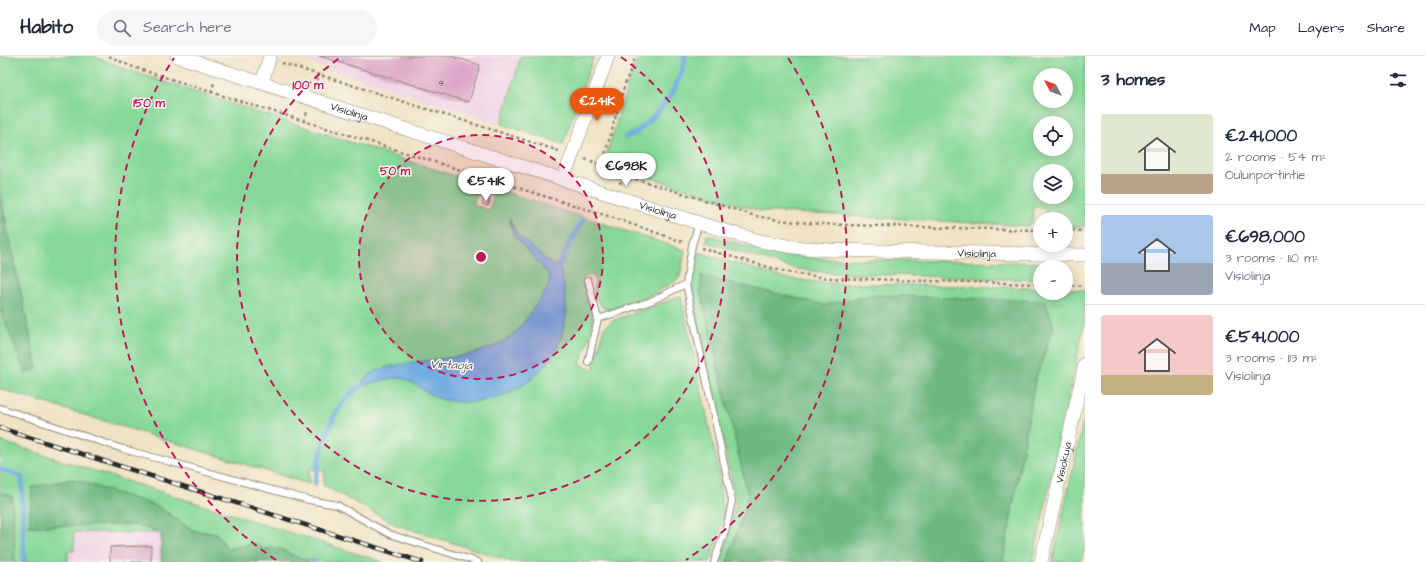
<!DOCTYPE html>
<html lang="en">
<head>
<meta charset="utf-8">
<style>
	body { margin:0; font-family:"Architects Daughter",sans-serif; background:#f6f6f7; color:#1f2937; height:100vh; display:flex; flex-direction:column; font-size:15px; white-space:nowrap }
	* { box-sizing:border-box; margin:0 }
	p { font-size:13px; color:#747a83 }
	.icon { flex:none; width:22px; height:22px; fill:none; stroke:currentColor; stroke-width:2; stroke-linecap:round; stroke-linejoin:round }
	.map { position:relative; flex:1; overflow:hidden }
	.details { display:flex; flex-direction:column; background:#fff; width:340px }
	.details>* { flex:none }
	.needle { width:26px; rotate:311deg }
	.tools { position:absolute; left:1033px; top:12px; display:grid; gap:8px }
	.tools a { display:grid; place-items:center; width:40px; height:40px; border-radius:50%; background:#fff; box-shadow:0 2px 10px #0003; font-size:20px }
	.price { position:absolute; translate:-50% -34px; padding:0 9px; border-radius:14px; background:#fff; color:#222; font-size:13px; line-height:26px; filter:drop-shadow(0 1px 2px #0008) }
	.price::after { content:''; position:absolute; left:50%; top:24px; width:12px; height:9px; margin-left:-6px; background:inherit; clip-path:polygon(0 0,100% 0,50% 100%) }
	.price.current { background:#ea580c; color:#fff }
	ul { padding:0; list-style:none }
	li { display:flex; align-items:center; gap:12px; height:100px; padding:0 16px }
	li+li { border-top:1px solid #e0e1e3 }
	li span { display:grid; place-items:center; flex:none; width:112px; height:80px; border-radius:4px; color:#555 }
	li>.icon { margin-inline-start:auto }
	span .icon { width:48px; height:48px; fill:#fffc; stroke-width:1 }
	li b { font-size:17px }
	h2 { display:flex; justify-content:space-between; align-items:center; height:48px; padding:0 16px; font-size:17px }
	header { display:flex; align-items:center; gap:24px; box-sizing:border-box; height:56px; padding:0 20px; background:#fff; border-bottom:1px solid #e0e1e3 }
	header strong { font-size:19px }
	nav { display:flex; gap:22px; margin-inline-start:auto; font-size:14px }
	.search { width:280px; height:36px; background:#f6f6f7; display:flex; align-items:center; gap:10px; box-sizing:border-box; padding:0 14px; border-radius:22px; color:#747a83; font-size:15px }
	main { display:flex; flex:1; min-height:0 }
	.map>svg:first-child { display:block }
	.built { fill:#efd0e5 }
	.green { fill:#86d898; stroke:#588262; fill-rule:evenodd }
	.forest { fill:#6cb880; stroke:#4c7256 }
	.water { fill:#71ace2; stroke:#4e6c86 }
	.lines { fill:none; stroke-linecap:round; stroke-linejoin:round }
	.stream { stroke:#71ace2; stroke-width:5 }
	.building { fill:#dca4c7 }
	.lane-casing { stroke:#8e8778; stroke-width:8 }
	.street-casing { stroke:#8e8778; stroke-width:14 }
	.path { stroke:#8e8778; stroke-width:2.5; stroke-dasharray:3 3; stroke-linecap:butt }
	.lane { stroke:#fff; stroke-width:6 }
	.street { stroke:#fff; stroke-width:13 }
	.rail-casing { stroke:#2b2b2b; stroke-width:4.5 }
	.rail { stroke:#fbf7ec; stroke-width:3; stroke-dasharray:9; stroke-linecap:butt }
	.ring { fill:none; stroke:#c2185b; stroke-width:2; stroke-dasharray:7 5 }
	.labels { text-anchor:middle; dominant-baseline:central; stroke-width:3; stroke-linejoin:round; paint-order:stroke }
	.number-label { font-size:9px; fill:#574952 }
	.street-label { font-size:11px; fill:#2b2b2b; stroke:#fbf7ec }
	.water-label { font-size:12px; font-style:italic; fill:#44586b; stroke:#fbf7ec }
	.centre { fill:#c2185b; stroke:#fbf7ec; stroke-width:2 }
	.ring-label { font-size:12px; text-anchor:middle; font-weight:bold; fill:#c2185b; stroke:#fbf7ec; stroke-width:3; stroke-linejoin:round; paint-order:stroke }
</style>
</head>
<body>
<header>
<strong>Habito</strong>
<div class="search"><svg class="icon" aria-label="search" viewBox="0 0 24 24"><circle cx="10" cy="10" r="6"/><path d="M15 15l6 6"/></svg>Search here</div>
<nav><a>Map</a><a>Layers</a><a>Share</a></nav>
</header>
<main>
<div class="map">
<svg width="1085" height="506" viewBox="0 0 1085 506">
	<rect width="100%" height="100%" fill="#fbf7ec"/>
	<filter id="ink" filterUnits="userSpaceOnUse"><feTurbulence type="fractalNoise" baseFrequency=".025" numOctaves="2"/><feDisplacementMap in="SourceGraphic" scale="8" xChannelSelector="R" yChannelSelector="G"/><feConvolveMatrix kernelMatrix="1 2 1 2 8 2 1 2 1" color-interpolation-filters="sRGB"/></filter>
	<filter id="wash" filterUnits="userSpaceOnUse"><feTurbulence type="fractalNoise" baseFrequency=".012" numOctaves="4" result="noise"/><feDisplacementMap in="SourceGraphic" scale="16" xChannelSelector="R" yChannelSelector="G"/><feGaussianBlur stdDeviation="0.9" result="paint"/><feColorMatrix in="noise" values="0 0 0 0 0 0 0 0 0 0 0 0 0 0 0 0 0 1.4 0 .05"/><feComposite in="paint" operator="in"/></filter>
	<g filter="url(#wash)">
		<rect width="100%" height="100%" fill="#f0e3c5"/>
		<path class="built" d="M290,0H521L501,68Z
			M39,470L161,477V506H47Z"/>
		<path class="green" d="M0,0H94L128,14L480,128L473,149L489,154L494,139L488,137L489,131L685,194L680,221L674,226L647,241L609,254L602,251L596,241L594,219L583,221L593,262L591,278L580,308L593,314L604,272L611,265L681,240L717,407L721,441L723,467L710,506H513L397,469L323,429L325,415L309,413V428L0,333V252L25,316L37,312L0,139Z
			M521,0H594L563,88L501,68Z
			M639,0H1085V171L1066,170V163H1046L1045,151L1033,152L1032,166L1028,170L760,155L615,111L607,104V97L628,29ZM1040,19H1066V45H1040ZM1040,67H1066V93H1040ZM1040,115H1066V141H1040Z
			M707,179L758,193L791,200L830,203L1063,207L1065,211H1040V224L829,217L791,212L706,186Z
			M698,196L784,222L825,227L1040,232V237H1066V233L1085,234V265L1033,506H1003L1035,324L1054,270L872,239L825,249L702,221L701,237L748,439L745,453L727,506H720L726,491L736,446L691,231L692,214Z
			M1085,358V493L1080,506H1052Z
			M0,385L383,506H312L294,500L278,492L264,493L254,488L228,493L216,477L194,475L157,450L29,470L136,469L161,477L74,476V495H68V506H15L12,440L0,437Z"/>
		<path class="forest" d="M0,139L37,313L25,317L0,252Z
			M701,220L825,249L872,239L1045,245L1054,270L1035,324L1003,506H727L745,453L748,439L701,237Z
			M73,423L157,450L194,475L216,477L228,493L254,487L264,493L278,492L294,500L312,506H161V477L136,469L29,470L32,431Z
			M0,437L12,440L15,506H0Z"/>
		<path class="water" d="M509,161L516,177L552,209L559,208C563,225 567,242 566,259C566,264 564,269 563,274C553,317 509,347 465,346C458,346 448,345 441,343C426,339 415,325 400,322C391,321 368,328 358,331C363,326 368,319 374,316C384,311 398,309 409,307C446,301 487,302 516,276C523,269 529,259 534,251C541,241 551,232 549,219L513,178Z"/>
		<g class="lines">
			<path class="stream" d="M626,81L637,76L655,59L671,39L682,16L685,0
				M559,214V208L583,163
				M0,413L22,421L24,506
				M315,428C316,417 318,408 321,397C328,370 338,342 364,328
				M313,506V505"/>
		</g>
		<g id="blocks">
			<path class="building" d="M319,0H451L480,9L469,46Z
				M485,141L490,143L488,150L482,148Z
				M151,490V506H110V491Z"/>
		</g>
	</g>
	<g filter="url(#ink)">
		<use href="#blocks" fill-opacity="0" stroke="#8e8778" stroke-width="1"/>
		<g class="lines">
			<defs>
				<path id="lane" d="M699,167L692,189L686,228L732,445L727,469L714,506
					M588,224L598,263L588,306
					M598,263L651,245L686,228
					M0,352L123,393L309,444L337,449L389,478L478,506"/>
				<g id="street">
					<path id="s1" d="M177,0L699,167L760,185L793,191L830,194L1085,199"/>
					<path d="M262,27L270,0"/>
					<path d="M563,124L608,0"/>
					<path id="s2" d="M1041,506L1085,308"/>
				</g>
			</defs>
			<use href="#lane" class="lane-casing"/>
			<use href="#street" class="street-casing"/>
			<path class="path" d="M109,0L130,10L211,36L611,161L683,186
				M282,7L559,95
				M315,30L319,19
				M211,36L214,27
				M304,65L307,56
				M585,103L602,109L623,119L756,160C800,169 845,169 890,170C940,172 990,173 1040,174
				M602,109L625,28L636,0
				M620,128L623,119
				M1066,174L1085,175
				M701,192L786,216L828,222L1040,228
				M1066,229L1085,230"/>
			<use href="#lane" class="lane"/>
			<use href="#street" class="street"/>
			<defs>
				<path id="rail" d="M0,372L422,506"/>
			</defs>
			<use href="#rail" class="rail-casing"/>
			<use href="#rail" class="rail"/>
		</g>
	</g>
	<circle cx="481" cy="201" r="122" fill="#c2185b" fill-opacity=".12"/>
	<g class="ring">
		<circle cx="481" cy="201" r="122"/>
		<path d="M621 1A244 244 0 1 1 341 1"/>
		<path d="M276 504A366 366 0 0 1 174 2M788 2A366 366 0 0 1 686 504"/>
	</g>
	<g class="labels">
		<g class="number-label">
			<text x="441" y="27">9</text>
		</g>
		<g class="street-label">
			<text stroke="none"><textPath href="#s1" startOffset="181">Visiolinja</textPath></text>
			<text stroke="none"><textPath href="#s1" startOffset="505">Visiolinja</textPath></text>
			<text stroke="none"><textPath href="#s1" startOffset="829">Visiolinja</textPath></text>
			<text stroke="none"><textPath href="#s2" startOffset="102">Visiokuja</textPath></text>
		</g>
		<g class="water-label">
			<text transform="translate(451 309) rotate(2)">Virtaoja</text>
		</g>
	</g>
	<circle cx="481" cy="201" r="6" class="centre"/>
	<g class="ring-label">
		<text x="308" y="33">100 m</text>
		<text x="149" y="51">150 m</text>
		<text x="395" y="119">50 m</text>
	</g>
</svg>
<div class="tools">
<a><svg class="needle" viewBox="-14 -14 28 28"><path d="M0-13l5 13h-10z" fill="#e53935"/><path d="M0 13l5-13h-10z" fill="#747a83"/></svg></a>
<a><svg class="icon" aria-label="locate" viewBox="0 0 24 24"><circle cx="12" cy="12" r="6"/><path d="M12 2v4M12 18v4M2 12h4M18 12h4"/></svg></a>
<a><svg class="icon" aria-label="layers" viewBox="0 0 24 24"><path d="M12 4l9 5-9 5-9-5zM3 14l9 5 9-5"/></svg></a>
<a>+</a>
<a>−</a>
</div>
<b class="price current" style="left:597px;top:66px">€241K</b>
<b class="price" style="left:626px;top:131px">€698K</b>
<b class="price" style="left:486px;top:146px">€541K</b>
</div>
<section class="details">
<h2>3 homes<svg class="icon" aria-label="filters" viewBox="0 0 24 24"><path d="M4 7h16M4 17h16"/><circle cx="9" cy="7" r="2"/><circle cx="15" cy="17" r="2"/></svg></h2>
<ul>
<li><span style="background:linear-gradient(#dfe7d0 75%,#b9a48a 0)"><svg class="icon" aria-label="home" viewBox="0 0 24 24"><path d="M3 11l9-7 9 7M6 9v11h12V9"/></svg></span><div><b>€241,000</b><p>2 rooms · 54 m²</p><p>Oulunportintie</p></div></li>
<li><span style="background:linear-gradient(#a9c7e8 60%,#9aa5b1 0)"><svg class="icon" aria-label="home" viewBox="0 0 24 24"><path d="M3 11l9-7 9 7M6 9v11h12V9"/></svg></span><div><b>€698,000</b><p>3 rooms · 110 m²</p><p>Visiolinja</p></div></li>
<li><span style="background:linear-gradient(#f6c9c9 75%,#c2b280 0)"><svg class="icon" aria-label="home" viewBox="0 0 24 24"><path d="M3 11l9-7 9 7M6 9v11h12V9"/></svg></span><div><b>€541,000</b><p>3 rooms · 113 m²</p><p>Visiolinja</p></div></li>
</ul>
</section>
</main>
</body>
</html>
